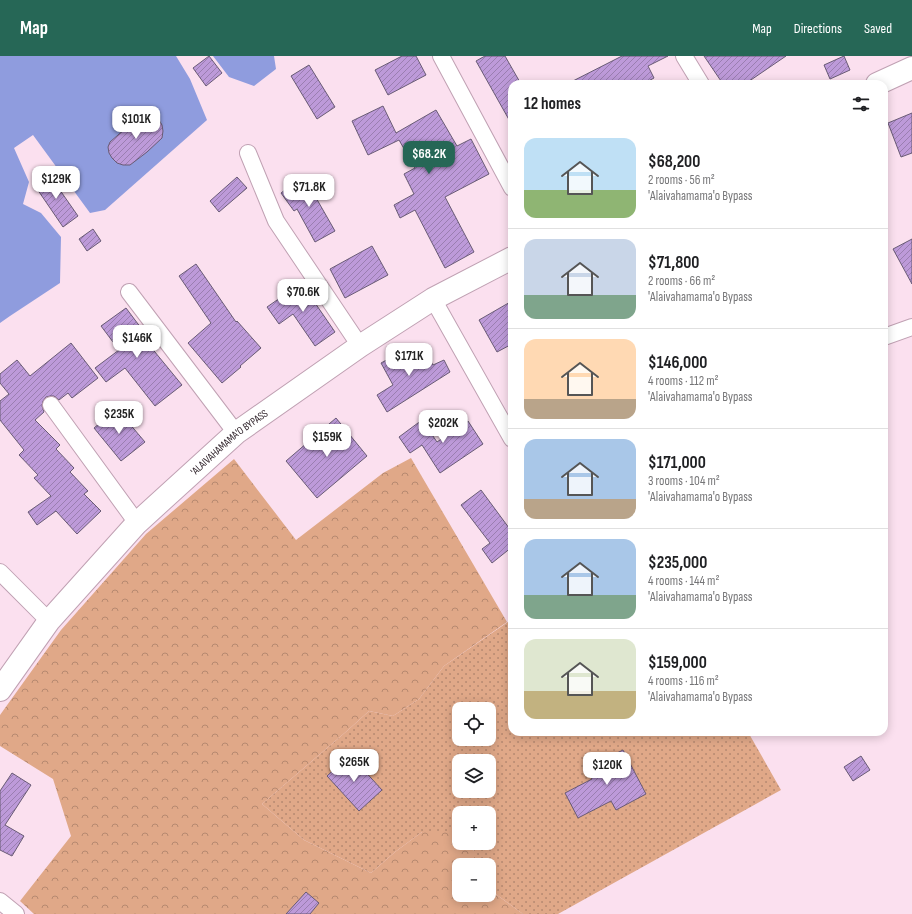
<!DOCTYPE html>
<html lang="en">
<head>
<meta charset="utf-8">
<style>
	body { margin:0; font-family:"Sofia Sans Condensed",sans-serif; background:#f2f2f2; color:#202124; height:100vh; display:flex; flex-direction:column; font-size:15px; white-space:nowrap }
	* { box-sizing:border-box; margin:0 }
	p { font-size:13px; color:#757577 }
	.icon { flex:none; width:22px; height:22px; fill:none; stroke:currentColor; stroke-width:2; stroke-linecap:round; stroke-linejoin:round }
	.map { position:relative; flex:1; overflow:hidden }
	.sheet { position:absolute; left:508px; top:24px; width:380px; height:656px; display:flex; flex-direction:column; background:#fff; border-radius:12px; box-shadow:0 2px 10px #0003 }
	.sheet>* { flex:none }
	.fabs { position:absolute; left:452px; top:646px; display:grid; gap:8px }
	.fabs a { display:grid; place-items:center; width:44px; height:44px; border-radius:8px; background:#fff; box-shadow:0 2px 10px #0003; font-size:20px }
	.price { position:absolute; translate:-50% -34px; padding:0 9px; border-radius:8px; background:#fff; color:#222; font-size:13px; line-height:26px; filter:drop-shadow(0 1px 2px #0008) }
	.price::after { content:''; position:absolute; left:50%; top:24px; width:12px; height:9px; margin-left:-6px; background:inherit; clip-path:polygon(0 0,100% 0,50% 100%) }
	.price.active { background:#266756; color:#fff }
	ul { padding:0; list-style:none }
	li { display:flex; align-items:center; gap:12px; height:100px; padding:0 16px }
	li+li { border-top:1px solid #e0e0e0 }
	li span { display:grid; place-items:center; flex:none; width:112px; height:80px; border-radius:12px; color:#555 }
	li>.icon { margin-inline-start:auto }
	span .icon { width:48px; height:48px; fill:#fffc; stroke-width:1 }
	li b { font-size:17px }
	h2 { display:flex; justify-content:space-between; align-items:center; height:48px; padding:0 16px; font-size:17px }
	header { display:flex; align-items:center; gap:24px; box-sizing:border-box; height:56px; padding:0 20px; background:#266756; color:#fff }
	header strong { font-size:19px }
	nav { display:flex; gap:22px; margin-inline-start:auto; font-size:14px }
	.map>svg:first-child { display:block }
	.green { fill:url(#green-dots); fill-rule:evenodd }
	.forest { fill:url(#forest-crowns) }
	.water { fill:#8f9cde }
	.building { fill:url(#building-hatch); stroke:#695b75 }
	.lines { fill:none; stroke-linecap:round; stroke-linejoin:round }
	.street-casing { stroke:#c0a1b3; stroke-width:18 }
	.secondary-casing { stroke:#c0a1b3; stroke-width:24 }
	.street { stroke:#fff; stroke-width:16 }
	.secondary { stroke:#fff; stroke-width:22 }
	.labels { text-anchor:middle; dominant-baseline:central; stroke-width:3; stroke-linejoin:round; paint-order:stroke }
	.street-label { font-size:11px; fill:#33272e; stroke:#fbf4f8 }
</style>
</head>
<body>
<header>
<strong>Map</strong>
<nav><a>Map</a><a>Directions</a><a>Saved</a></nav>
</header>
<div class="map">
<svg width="912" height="858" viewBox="0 0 912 858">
	<defs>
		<pattern id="green-dots" width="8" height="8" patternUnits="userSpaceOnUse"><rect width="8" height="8" fill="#e0a888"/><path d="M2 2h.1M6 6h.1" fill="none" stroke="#b68970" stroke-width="1.8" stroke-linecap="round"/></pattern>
		<pattern id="forest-crowns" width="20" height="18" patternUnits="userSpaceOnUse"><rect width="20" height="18" fill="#e0a888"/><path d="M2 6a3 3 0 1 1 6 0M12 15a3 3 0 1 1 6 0" fill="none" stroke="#b68970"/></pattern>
		<pattern id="building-hatch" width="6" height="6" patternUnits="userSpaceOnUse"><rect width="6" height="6" fill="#bd9ad9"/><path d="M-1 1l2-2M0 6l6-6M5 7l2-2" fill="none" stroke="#9a7eb0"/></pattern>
	</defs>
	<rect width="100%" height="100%" fill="#fbe0ef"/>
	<path class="green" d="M512,563V676H748L781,734L558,858H523L497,839L489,832V809H474V795L467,787H489V757H459V778L458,776H422L395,796L371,817L304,784L262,748L348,674L369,655L393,660L419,643L444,610ZM459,653H489V683H459ZM459,705H489V735H459Z"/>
	<path class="forest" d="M411,402L507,566L444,610L419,643L393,660L369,655L348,674L262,748L304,784L371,817L395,796L422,776H458L459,778V787H467L474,795V809H459V839H489V832L497,839L523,858H34L20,845L71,780L53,723L0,690V659L61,574L146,478L234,403L296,484L383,417Z"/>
	<path class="water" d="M0,0H176L190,23L207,64L105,154L90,157L33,79L14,92L29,126L23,148L41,157L61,181L60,227L10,260L0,267Z
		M213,0H274L276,13L254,30L229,21Z"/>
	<path class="building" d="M209,0L222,17L206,30L193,12Z
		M402,0H416L426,19L388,39L375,14Z
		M485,0H505L521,28H512V69L476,5Z
		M622,0H668L648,10L654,22L643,28H567Z
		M704,0H786L745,28H723Z
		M844,0L850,14L830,23L824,9Z
		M309,9L335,51L317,63L291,20Z
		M383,50L396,77L436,54L457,90L471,83L489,118L445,141L474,196L445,212L415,154L400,162L394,149L414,138L404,118L415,112L399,84L368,99L352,65Z
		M912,57V97L901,101L888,67Z
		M142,58H148L154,60L159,64L162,69L163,75L162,82L147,96L130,109H123L117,107L112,102L109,97L108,91L110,86Z
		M48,117L78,160L63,171L33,127Z
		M305,119L319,137L315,140L335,175L315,186L297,153L294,155L281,137Z
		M237,121L247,132L219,156L210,145Z
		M93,173L101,185L87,195L79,183Z
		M912,183V228L893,193Z
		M372,190L388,219L345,242L330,213Z
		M196,208L236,266L237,265L261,292L240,310L241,311L222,327L188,287L211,267L179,220Z
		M303,226L314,243L313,244L335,276L315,290L293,258L279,268L267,251Z
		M512,245V288L497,296L479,264Z
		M126,252L153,288L150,290L182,329L155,350L125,312L106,326L95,312L119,294L101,270Z
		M71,287L98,322L72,342L68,337L59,344L54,340H50L46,341L43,345L42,350L44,356L35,364L60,389L56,393L74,412L70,416L88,435L84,438L101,455L77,478L56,455L37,469L28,456L51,440L34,422L38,419L19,399L24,394L0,364V345L9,338L0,327V318L17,304L30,320Z
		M414,289L421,303L427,300L433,309L444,304L450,316L387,356L377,339L393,329L381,307Z
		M117,353L145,386L121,405L94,372Z
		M336,362L367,400L317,442L286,405Z
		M422,364L437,386L468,365L483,388L440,417L422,389L410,397L399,381Z
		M481,434L512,476V491L492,507L482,493L490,487L461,449Z
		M623,694L646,738L616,754L611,745L578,762L565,737L592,723L587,712Z
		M350,699L382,734L359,755L327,720Z
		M861,700L870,714L853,725L844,711Z
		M12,717L31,729L5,769L24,780L12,800L0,794V735Z
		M306,836L319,847L310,858H286Z"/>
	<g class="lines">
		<defs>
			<path id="street" d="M441,0L512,132
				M684,0L701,28
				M248,97L276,165L360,290
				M129,236L236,377
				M433,243L512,383
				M884,281L912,271
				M51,349L137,467
				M0,516L49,565
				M0,845L16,858"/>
			<g id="secondary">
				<path d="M877,28L912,12"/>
				<path id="s1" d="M0,634L49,565L137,467L236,377L360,290L433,243L512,202"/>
			</g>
		</defs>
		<use href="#street" class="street-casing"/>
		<use href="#secondary" class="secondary-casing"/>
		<use href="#street" class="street"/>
		<use href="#secondary" class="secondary"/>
	</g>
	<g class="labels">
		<g class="street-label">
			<text stroke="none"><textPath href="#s1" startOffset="339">'ALAIVAHAMAMA'O BYPASS</textPath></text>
		</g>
	</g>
</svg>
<div class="fabs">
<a><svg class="icon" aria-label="locate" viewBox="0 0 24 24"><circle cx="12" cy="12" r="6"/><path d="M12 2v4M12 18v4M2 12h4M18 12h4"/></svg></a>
<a><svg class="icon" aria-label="layers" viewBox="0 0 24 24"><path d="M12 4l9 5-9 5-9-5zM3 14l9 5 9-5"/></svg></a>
<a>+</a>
<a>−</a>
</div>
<b class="price" style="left:136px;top:84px">$101K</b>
<b class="price active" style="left:429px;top:119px">$68.2K</b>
<b class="price" style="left:56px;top:144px">$129K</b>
<b class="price" style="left:309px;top:152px">$71.8K</b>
<b class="price" style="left:303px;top:257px">$70.6K</b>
<b class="price" style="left:137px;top:303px">$146K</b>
<b class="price" style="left:409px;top:321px">$171K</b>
<b class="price" style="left:119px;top:379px">$235K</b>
<b class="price" style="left:443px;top:388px">$202K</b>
<b class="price" style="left:327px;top:402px">$159K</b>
<b class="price" style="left:354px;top:727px">$265K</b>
<b class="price" style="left:607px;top:730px">$120K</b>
<section class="sheet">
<h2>12 homes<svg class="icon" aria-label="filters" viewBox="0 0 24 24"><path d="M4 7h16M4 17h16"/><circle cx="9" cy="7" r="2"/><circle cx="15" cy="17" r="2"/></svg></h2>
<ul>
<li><span style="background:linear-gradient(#bfe0f5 65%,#8fb573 0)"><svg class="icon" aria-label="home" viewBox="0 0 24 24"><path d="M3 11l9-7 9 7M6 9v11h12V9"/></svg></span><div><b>$68,200</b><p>2 rooms · 56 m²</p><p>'Alaivahamama'o Bypass</p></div></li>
<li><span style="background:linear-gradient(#c9d6e8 70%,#7fa58c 0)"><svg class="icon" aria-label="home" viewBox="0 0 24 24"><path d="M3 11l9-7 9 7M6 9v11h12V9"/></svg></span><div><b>$71,800</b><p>2 rooms · 66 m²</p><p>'Alaivahamama'o Bypass</p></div></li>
<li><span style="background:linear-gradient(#ffd9b3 75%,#b9a48a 0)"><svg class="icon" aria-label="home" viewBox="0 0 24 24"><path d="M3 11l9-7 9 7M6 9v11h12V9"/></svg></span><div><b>$146,000</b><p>4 rooms · 112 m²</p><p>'Alaivahamama'o Bypass</p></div></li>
<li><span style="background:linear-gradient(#a9c7e8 75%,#b9a48a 0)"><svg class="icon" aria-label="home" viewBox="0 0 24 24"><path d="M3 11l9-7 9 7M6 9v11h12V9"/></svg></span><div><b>$171,000</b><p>3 rooms · 104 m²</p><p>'Alaivahamama'o Bypass</p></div></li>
<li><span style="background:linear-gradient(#a9c7e8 70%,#7fa58c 0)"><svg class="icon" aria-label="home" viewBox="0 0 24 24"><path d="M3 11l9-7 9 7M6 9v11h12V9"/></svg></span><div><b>$235,000</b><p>4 rooms · 144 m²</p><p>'Alaivahamama'o Bypass</p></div></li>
<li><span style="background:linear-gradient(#dfe7d0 65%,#c2b280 0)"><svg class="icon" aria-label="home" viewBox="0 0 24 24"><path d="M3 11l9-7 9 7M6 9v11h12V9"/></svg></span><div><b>$159,000</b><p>4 rooms · 116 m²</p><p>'Alaivahamama'o Bypass</p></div></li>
</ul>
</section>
</div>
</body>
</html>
